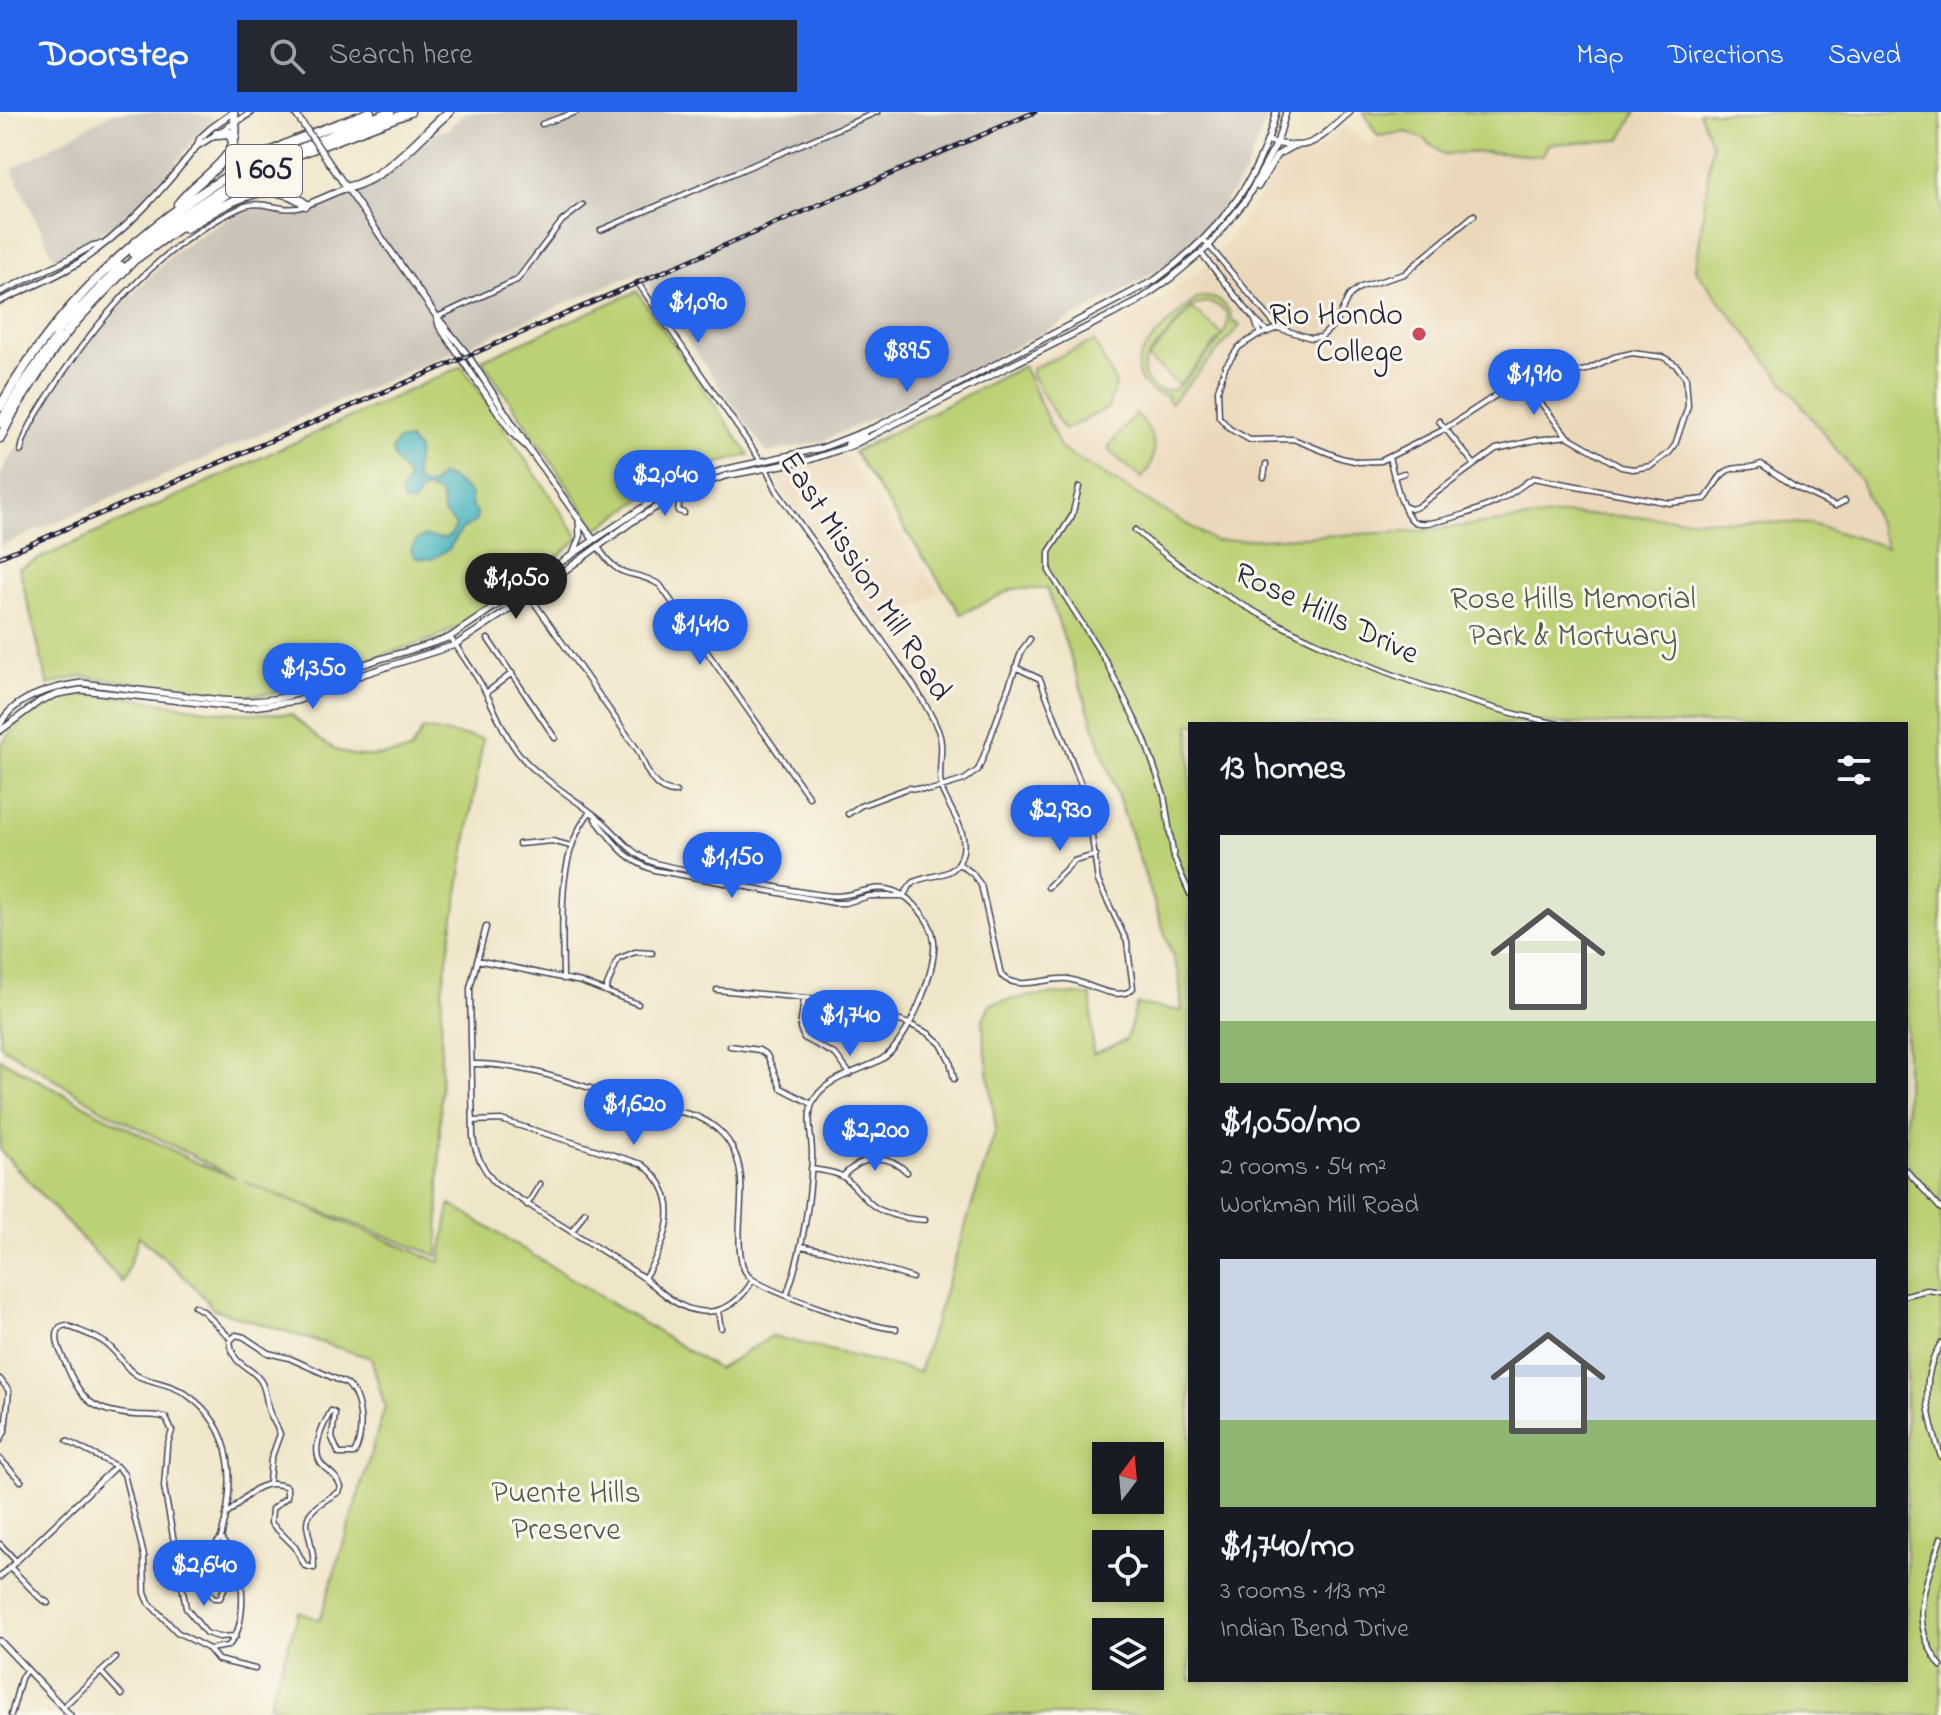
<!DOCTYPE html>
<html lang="en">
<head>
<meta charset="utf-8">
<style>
	body { margin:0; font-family:"Indie Flower",sans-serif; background:#242831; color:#f1f3f6; height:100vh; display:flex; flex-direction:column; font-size:30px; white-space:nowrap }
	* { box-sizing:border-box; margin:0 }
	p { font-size:26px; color:#9ea1a6 }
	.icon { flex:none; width:44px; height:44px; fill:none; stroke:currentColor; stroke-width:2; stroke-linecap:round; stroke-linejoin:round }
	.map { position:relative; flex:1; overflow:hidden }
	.details { position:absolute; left:1188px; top:610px; width:720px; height:960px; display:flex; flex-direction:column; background:#171b24; border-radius:0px; box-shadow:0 4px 12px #0003 }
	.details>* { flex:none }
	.needle { width:52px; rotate:16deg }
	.fabs { position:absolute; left:1092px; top:1330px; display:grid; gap:16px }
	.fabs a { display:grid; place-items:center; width:72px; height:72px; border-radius:0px; background:#171b24; box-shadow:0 4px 12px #0003; font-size:40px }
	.price { position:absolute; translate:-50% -68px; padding:0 18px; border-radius:28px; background:#2563eb; color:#fff; font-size:26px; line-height:52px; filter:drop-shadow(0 2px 4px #0008) }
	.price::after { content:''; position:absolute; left:50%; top:48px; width:24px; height:18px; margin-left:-12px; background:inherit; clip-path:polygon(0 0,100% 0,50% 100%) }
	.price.selected { background:#222; color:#fff }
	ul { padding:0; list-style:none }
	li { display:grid; align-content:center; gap:16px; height:424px; padding:0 32px }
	li span { display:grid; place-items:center; height:248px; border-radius:0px; color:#555 }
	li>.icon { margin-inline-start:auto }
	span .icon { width:144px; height:144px; fill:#fffc; stroke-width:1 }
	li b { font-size:34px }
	h2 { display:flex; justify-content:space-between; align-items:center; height:96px; padding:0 32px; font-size:34px }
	header { display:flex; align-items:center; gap:48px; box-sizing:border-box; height:112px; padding:0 40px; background:#2563eb; color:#fff }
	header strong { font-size:38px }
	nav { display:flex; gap:44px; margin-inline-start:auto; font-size:28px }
	.search { width:560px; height:72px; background:#242831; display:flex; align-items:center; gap:20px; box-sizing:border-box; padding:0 28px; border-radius:0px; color:#9ea1a6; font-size:30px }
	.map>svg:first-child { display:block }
	.built { fill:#ebd8ba }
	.industrial { fill:#cbc3b8 }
	.green { fill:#bbd175; stroke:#6e7a58; stroke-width:2; fill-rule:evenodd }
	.water { fill:#44b4be; stroke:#336b7c; stroke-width:2 }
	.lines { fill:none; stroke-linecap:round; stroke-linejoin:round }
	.minor-casing { stroke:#413f50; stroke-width:7 }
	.tertiary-casing { stroke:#413f50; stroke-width:8 }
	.secondary-casing { stroke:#413f50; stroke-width:8 }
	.motorway-casing { stroke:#413f50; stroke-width:11 }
	.minor { stroke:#fff; stroke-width:4 }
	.tertiary { stroke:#fff; stroke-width:5 }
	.secondary { stroke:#fff; stroke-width:5 }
	.motorway { stroke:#fff; stroke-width:8 }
	.rail-casing { stroke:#22223b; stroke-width:5 }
	.rail { stroke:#fbf7ec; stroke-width:2; stroke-dasharray:6; stroke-linecap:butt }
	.secondary-bridge-casing { stroke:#413f50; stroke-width:8; stroke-linecap:butt }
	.secondary-bridge { stroke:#fff; stroke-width:5 }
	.poi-dot { fill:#d1495b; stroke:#fbf7ec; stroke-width:3 }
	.labels { text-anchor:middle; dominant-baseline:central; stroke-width:6; stroke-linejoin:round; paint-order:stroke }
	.shield { fill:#fbf7ec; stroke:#636270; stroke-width:2 }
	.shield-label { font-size:30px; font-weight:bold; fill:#22223b }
	.poi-label { font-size:32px; fill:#22223b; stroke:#fbf7ec; text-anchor:end }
	.street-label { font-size:32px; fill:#22223b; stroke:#fbf7ec }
	.park-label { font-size:32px; fill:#50574c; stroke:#fbf7ec }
</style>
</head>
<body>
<header>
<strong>Doorstep</strong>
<div class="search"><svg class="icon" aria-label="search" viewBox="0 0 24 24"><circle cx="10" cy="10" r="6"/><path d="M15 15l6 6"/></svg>Search here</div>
<nav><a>Map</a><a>Directions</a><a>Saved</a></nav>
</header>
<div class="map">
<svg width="1941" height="1603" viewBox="0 0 1941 1603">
	<rect width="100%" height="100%" fill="#fbf7ec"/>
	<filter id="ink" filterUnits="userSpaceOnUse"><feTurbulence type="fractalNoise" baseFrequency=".0125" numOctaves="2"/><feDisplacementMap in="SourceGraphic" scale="16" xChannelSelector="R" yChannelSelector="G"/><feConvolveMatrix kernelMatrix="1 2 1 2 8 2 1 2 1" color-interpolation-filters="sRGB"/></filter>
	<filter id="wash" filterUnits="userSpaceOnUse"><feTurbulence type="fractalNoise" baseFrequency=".006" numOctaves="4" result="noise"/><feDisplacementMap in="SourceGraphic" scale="32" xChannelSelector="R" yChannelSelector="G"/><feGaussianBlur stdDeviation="1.8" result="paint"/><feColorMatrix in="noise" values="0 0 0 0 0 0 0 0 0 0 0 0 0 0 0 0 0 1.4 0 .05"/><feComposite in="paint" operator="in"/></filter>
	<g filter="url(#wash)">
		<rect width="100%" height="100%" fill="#efe5c8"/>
		<path class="built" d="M1636,0H1699L1712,32L1696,158L1861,369L1888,435L1811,412L1568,402L1421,419L1215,429L1061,337L1023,254L1160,189L1199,159L1223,135L1260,85L1278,46L1288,40L1317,39L1342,17H1348L1371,34L1378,24L1407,20L1422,26L1443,42L1620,28Z
			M845,343L939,481L882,517L782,378L776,364L782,359Z"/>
		<path class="industrial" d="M114,0H186L214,6L198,21L158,75L122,107L55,148L12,57Z
			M466,0H1269L1244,63L1211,109L1177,146L1118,182L905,291L823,329L767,341L639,160L0,434V365L6,352L80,241L116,199L175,140L232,103L261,95L277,102L294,105L367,73L404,49L439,18L446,19Z"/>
		<path class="green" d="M1363,0H1636L1620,28L1548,32L1542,44L1486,40L1443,42L1422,26L1407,20L1378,24Z
			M1699,0H1941V1603H295L269,1592L299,1500L320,1508L385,1295L371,1246L213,1197C193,1169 164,1148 139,1124L123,1171L0,1038V947L104,1004L197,1051L236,1066L103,998L0,933V635C14,613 35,591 62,585C103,575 172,595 216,599C240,602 266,601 291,602C337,645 347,650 410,639L423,617L483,627L442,879L438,1144L245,1070L440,1150L450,1092L718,1257L772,1224L919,1260L996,1017L984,928L983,907L990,892C1028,883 1053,880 1091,884L1093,942L1126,928L1137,892L1182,899L1179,863L1047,477H1013L961,502L854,340L1023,254L1061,337L1215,429L1421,419L1568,402L1811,412L1887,435L1861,369L1696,158L1712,32ZM1190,612H1906V1568H1190ZM1106,1344H1150V1388H1106ZM1106,1432H1150V1476H1106ZM1106,1520H1150V1564H1106Z
			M637,179L749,343L697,357L657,377L597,417L482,248Z
			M1202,185C1220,184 1231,195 1233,212L1236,210L1240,214L1171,291L1167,287L1169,284C1149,283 1132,268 1140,246C1145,232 1188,189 1202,185ZM1206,190C1251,199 1215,235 1199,252C1191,260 1183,275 1171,278C1159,281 1150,275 1145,265L1143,255L1148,244L1191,195Z
			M1192,196L1223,223L1179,273L1148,246Z
			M1094,229L1116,272L1108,296L1064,318L1031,262L1033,256Z
			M462,254L579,426L542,458L462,513L433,527L356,551L315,569L274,581L241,584L81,564L48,573L19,456Z
			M1135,302C1156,319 1161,345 1142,366L1109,339V334Z"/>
		<path class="water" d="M398,328H409L418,338C418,354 405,372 431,374L441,363L453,367L471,382V392L477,400L476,409L462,417L449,437L432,447L416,446L411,438C422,406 445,445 456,413L443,400L442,386L438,381C420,374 422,378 413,391H404L401,381L408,366L394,346L392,337Z"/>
	</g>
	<g filter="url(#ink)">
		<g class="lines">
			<defs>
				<path id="minor" d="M542,12L576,0
					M601,118L877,0
					M1204,128L1278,216
					M1201,141L1255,208L1260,223
					M638,171L761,349
					M437,205L517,168L562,109L583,93
					M1255,208L1268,220
					M1524,270L1567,324
					M1439,309L1474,352
					M21,339C24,320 38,300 48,284C95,209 158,134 240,96C263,85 282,103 305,94
					M1389,345C1393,359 1401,400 1413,409C1426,418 1481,397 1496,390C1509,384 1521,374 1533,366L1669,391L1705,387C1713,379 1717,364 1727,359C1737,353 1750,358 1761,352L1793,374L1835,394L1845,389
					M766,356L777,379C811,428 845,476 879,524C899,553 924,585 938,618C946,637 936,658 942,678C950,699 971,722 961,746C954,766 930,762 914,770C910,773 906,780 903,784
					M1395,364L1404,361
					M1264,365L1266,352
					M1079,375L1072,404L1049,440V459L1107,551L1144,626L1164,683L1174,746L1190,782
					M673,383L679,393L678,399L684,401
					M1404,394L1411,397L1417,395L1496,337L1536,328L1567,324L1621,355L1633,357L1651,354L1669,341L1675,333L1688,294L1686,266L1676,253L1663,245L1632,241L1614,245L1586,258L1510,274L1443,318L1381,349L1359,350L1341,346L1293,327L1250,328L1230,317L1219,305L1218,278L1225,255L1239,235L1256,224L1278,216L1311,226L1321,225L1335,212L1349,184L1355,179L1361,175L1404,162L1474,103
					M1135,418C1239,510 1423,583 1558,612
					M598,435C623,473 629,454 660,473L809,685
					M524,476L639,640C646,658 654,680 676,680
					M450,525C462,543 476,562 486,581C499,606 508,633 529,653C551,673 578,689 601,708C618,722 630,742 652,750C678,758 707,761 734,766C767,773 802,782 835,784C856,784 875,771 895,779C913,787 932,809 934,829C937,859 907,932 882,947C860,960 822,966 812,992C806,1008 813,1030 812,1046C810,1092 802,1139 787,1182
					M488,527L555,626
					M486,581L512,561
					M848,702L860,694L908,676L931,678L964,668L978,658L983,646L1022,538L1030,527
					M595,707C615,731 623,747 654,758L834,791H845L870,784H903
					M519,732L552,729L571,734
					M959,752L972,761L981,773L1001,863C1017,880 1046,865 1068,867C1086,870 1120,892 1133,876L1127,830L1098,769L1087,688L1040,567L1015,555
					M1048,775L1074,749L1096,743
					M486,815L470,876L473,1024C475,1043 483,1057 495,1071C543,1103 593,1132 641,1164C660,1177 675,1196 699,1199C724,1203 741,1188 753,1168
					M477,848L581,870L638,892
					M563,867C563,815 555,743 590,700
					M717,878L841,889L909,912L928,921L941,932L950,949L954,967
					M605,879L618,847L635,840L652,841
					M804,887L800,916L804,926L836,943L850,962
					M730,934L759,938L767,943L781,976L812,992
					M472,952C529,951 584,976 638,991C657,996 679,998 698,1005C710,1010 723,1020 730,1032C752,1066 734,1109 741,1146C742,1155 745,1162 752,1167C774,1182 869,1215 896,1217
					M473,1009L501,1008L642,1052C685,1084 668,1128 644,1166
					M811,1057C852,1062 844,1067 870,1091C883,1103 908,1107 925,1108
					M1906,1058L1941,1097
					M843,1064C862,1044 887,1040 907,1060
					M527,1093L540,1072
					M572,1120L585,1100
					M801,1134L826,1139L912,1166
					M1906,1183L1927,1178L1941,1180
					M194,1194L203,1199L231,1227
					M718,1199L721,1216
					M1941,1231C1918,1269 1928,1305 1941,1345
					M0,1267L9,1279L5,1319L0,1329
					M67,1329L116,1354L124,1362L144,1444L145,1481L149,1491L177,1520L209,1537L218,1548L255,1557
					M0,1347L21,1369
					M227,1402C247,1385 260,1364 287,1375V1385L272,1397L271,1411L295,1435L305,1454L314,1456C313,1410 288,1408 339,1380L341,1375C338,1366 332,1362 324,1355C309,1341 322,1315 331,1299L335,1301L332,1326L339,1342H354C364,1324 363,1287 347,1272L289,1246L268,1241L244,1225L236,1223L230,1229C234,1257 248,1251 260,1268C266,1276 266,1289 269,1299C272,1307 277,1314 280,1322L271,1347L269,1370
					M1941,1426C1926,1473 1906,1509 1941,1554
					M0,1432L16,1449
					M209,1441L212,1447L223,1455L226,1472L220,1486H214C192,1463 203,1447 221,1426
					M10,1455L39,1485L48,1491
					M0,1465L116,1354
					M209,1537L228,1534C246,1517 245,1469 235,1448C231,1440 225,1433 221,1426C235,1373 237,1317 186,1282C172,1272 155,1271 140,1265C126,1260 118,1239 105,1231C94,1223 78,1219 66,1213L60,1215C53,1225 60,1239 65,1250C80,1288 93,1300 135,1303C146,1304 155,1302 166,1306L172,1319L167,1334L164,1375L186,1496L206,1521L219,1525L236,1524
					M101,1560L122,1583
					M63,1595L116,1546
					M11,1603L21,1566L27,1557"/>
				<path id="tertiary" d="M1269,29C1312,42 1319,26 1350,0
					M0,1529L70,1603"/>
				<path id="secondary" d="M294,0L302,11
					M199,33L252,0
					M328,49L437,205L439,214L513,322L528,336L593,427
					M1258,75L1277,43L1293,34
					M306,93L346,76
					M0,180L63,150L92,134L100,132
					M0,189C26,177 54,166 78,151C125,121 163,77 197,34L200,26L211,16L232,1
					M438,206L467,242L526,332
					M847,336L848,331L864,323
					M574,440L580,425L579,407
					M0,613C13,585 54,575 82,571L221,588C247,590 275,589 300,581C322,574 341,561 362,553C391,542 421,537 450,525L670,377L723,358L822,336L878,314L1155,168C1215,124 1258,74 1276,0
					M0,619L40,589L58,582L81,578L244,596L297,589L361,563L455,533L530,484L636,407L684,379L725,364L809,348L851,334L1137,190L1171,166L1209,134L1246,88L1277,31L1286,0"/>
				<path id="motorway" d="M217,22L230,21L233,30
					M346,76C390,65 415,28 449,0
					M178,92C201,61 247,48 233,0
					M186,116C221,95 268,60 306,93
					M134,142C210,75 296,35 390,0
					M75,202L121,154
					M56,221L76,197
					M0,295C64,181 162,95 278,36C307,22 340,12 370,0
					M0,311L22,274L57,225
					M0,326L16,295L56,234L78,207L134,148L226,82L283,48L410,0"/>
			</defs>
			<use href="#minor" class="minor-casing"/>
			<use href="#tertiary" class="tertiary-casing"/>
			<use href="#secondary" class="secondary-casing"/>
			<use href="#motorway" class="motorway-casing"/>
			<use href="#minor" class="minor"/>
			<use href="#tertiary" class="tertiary"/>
			<use href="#secondary" class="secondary"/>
			<use href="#motorway" class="motorway"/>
			<defs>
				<path id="rail" d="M0,445L1035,0"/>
			</defs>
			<use href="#rail" class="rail-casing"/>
			<use href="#rail" class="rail"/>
			<defs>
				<path id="secondary-bridge" d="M302,11L328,49"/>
			</defs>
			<use href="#secondary-bridge" class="secondary-bridge-casing"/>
			<use href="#secondary-bridge" class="secondary-bridge"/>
		</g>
	</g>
	<circle class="poi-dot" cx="1419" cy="222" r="8"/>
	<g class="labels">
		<rect class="shield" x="226" y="33" width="76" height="52" rx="6"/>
		<g class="shield-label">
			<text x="264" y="59">I 605</text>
		</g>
		<g class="poi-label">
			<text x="1403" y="204">Rio Hondo<tspan x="1403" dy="37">College</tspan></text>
		</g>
		<g class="street-label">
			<text transform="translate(864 465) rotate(57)">East Mission Mill Road</text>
			<text transform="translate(1326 503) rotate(25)">Rose Hills Drive</text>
		</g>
		<g class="park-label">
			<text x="1573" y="488">Rose Hills Memorial<tspan x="1573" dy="37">Park &amp; Mortuary</tspan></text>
			<text x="566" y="1382">Puente Hills<tspan x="566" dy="37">Preserve</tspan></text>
		</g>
	</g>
</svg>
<div class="fabs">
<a><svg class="needle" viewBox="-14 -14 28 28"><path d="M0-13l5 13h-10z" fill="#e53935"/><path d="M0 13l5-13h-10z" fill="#9ea1a6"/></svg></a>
<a><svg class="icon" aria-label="locate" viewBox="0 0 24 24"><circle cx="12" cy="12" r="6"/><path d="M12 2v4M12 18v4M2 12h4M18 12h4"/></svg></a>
<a><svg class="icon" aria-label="layers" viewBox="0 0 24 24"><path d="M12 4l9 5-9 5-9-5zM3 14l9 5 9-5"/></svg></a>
</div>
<b class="price" style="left:698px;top:233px">$1,090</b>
<b class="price" style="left:907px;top:282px">$895</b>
<b class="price" style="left:1534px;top:305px">$1,910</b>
<b class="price" style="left:665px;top:406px">$2,040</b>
<b class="price selected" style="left:516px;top:509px">$1,050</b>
<b class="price" style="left:700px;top:555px">$1,410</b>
<b class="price" style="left:313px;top:599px">$1,350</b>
<b class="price" style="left:1060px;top:741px">$2,930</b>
<b class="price" style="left:732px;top:788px">$1,150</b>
<b class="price" style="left:850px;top:946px">$1,740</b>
<b class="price" style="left:634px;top:1035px">$1,620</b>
<b class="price" style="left:875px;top:1061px">$2,200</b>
<b class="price" style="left:204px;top:1496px">$2,640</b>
<section class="details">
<h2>13 homes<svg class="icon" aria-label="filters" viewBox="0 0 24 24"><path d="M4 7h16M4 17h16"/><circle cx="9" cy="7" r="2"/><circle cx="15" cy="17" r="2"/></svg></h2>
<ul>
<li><span style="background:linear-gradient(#dfe7d0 75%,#8fb573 0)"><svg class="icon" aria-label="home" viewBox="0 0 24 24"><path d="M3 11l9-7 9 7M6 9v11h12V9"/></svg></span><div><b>$1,050/mo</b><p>2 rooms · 54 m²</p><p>Workman Mill Road</p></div></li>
<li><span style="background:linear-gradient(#c9d6e8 65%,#8fb573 0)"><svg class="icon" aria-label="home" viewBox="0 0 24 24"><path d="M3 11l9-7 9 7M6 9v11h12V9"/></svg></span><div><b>$1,740/mo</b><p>3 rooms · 113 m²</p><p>Indian Bend Drive</p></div></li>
</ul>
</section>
</div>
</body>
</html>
